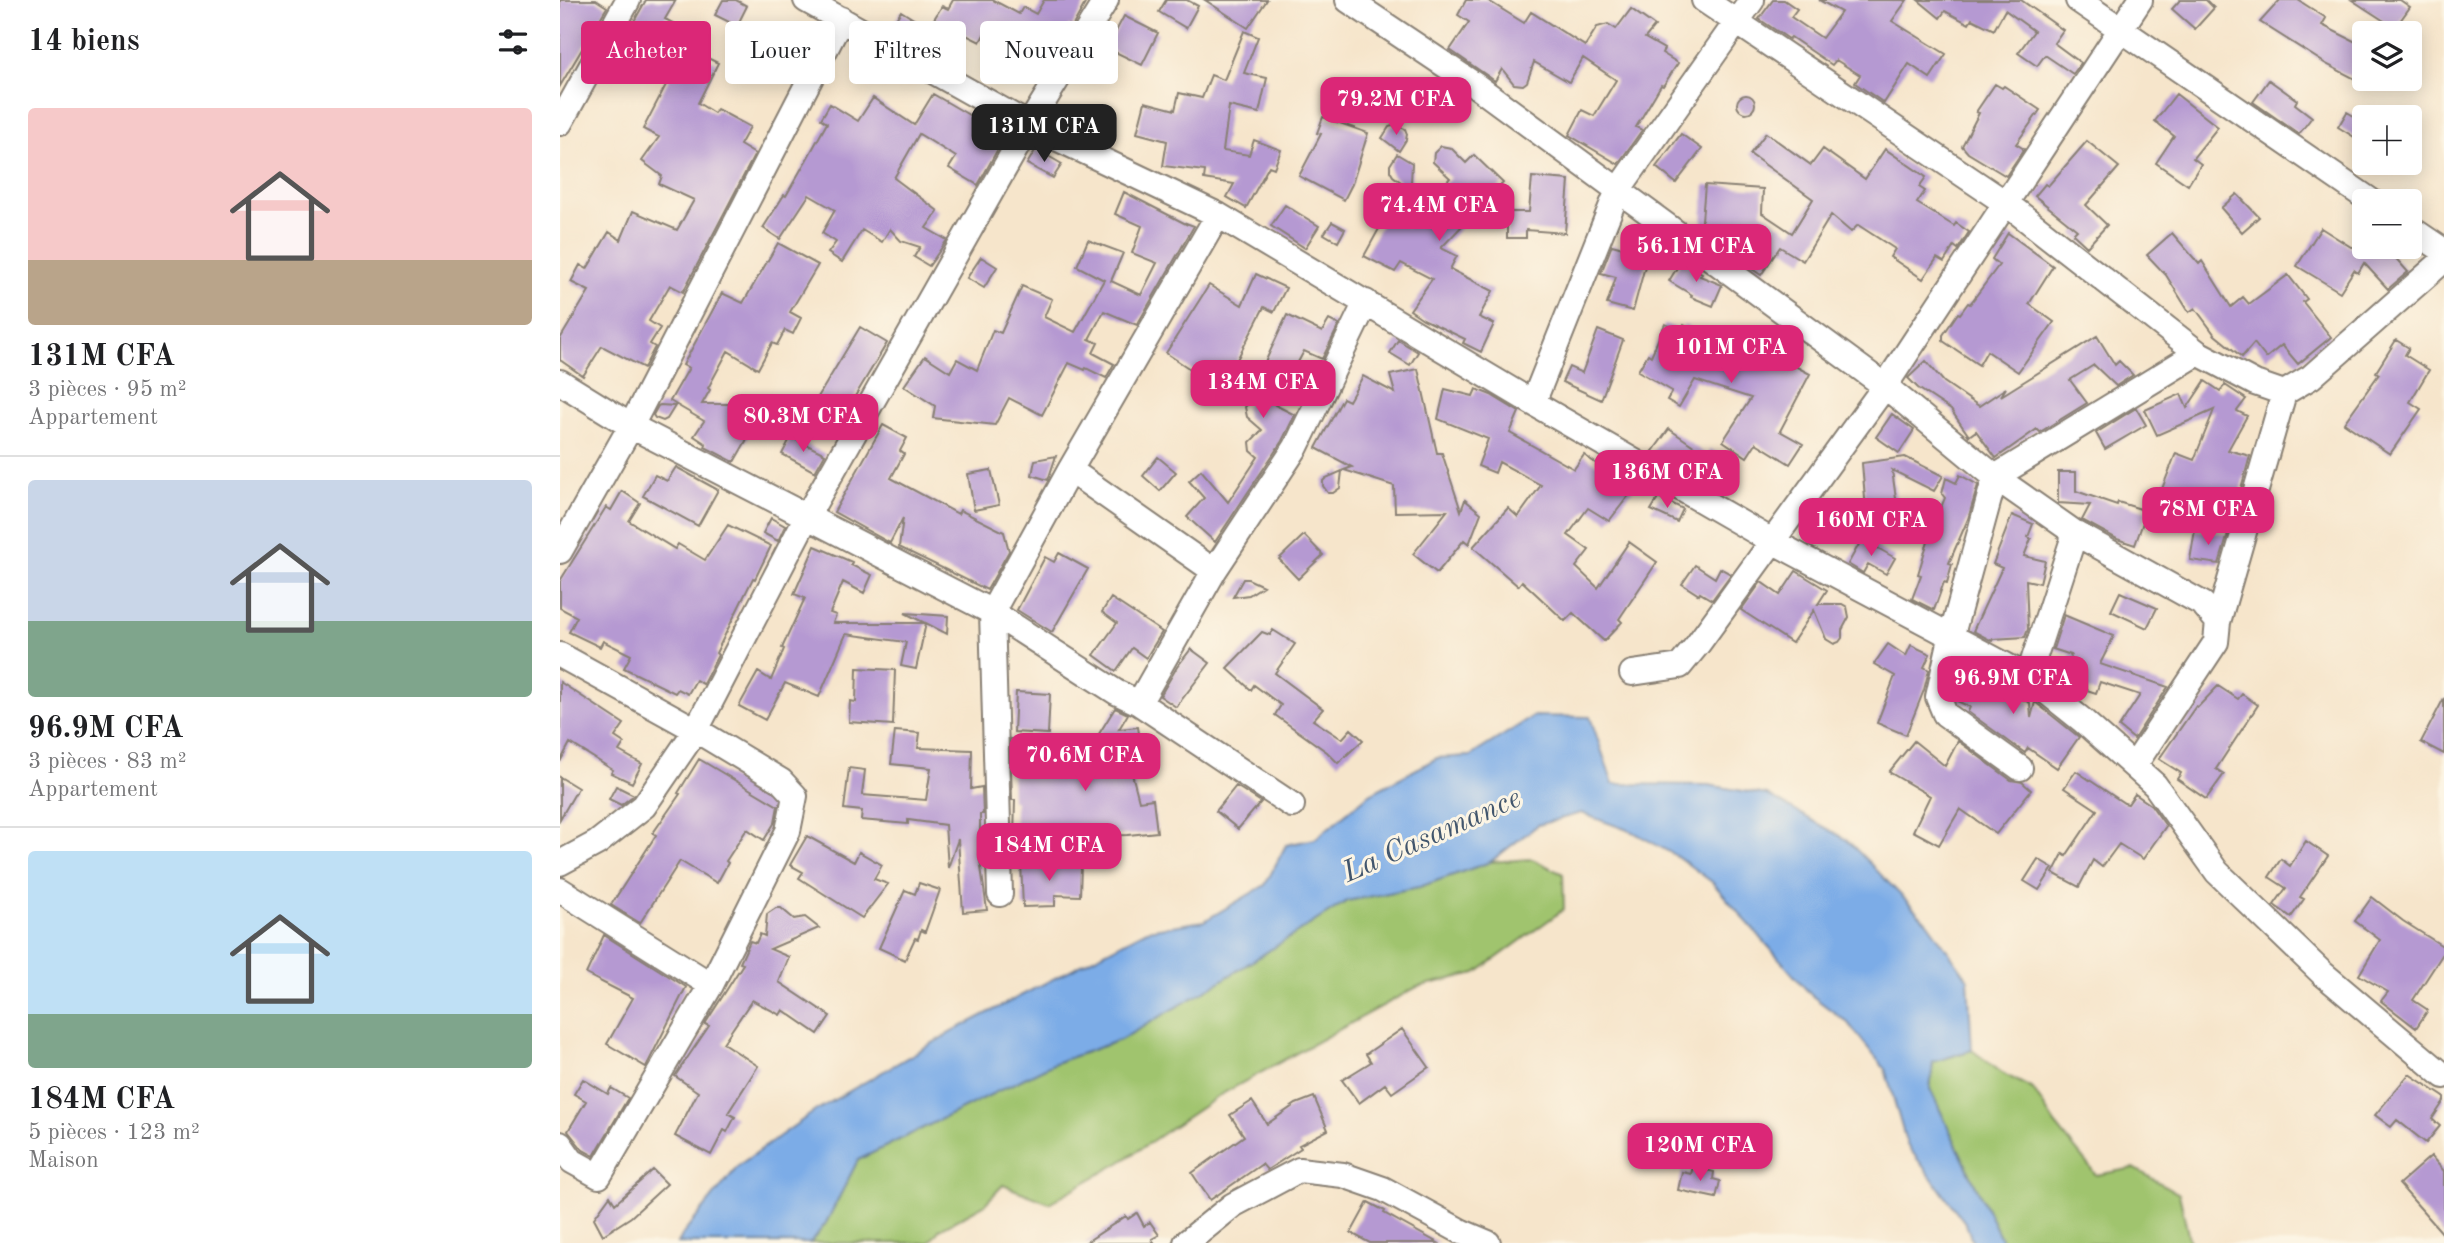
<!DOCTYPE html>
<html lang="fr">
<head>
<meta charset="utf-8">
<style>
	body { margin:0; font-family:"Old Standard TT",serif; background:#f6f6f6; color:#202124; height:100vh; display:flex; flex-direction:column; font-size:26px; white-space:nowrap }
	* { box-sizing:border-box; margin:0 }
	p { font-size:23px; color:#757577 }
	.icon { flex:none; width:38px; height:38px; fill:none; stroke:currentColor; stroke-width:2; stroke-linecap:round; stroke-linejoin:round }
	.map { position:relative; flex:1; overflow:hidden }
	.side { display:flex; flex-direction:column; background:#fff; width:560px }
	.side>* { flex:none }
	.banner { position:absolute; left:21px; top:21px; width:665px; height:63px; display:flex; gap:14px }
	.tools { position:absolute; left:1792px; top:21px; display:grid; gap:14px }
	.tools a { display:grid; place-items:center; width:70px; height:70px; border-radius:7px; background:#fff; box-shadow:0 4px 18px #0003; font-size:35px }
	.price { position:absolute; translate:-50% -60px; padding:0 16px; border-radius:14px; background:#db2777; color:#fff; font-size:23px; line-height:46px; filter:drop-shadow(0 2px 4px #0008) }
	.price::after { content:''; position:absolute; left:50%; top:42px; width:21px; height:16px; margin-left:-10px; background:inherit; clip-path:polygon(0 0,100% 0,50% 100%) }
	.price.active { background:#222; color:#fff }
	ul { padding:0; list-style:none }
	li { display:grid; align-content:center; gap:14px; height:371px; padding:0 28px }
	li+li { border-top:2px solid #e0e0e0 }
	li span { display:grid; place-items:center; height:217px; border-radius:7px; color:#555 }
	li>.icon { margin-inline-start:auto }
	span .icon { width:126px; height:126px; fill:#fffc; stroke-width:1 }
	li b { font-size:30px }
	h2 { display:flex; justify-content:space-between; align-items:center; height:84px; padding:0 28px; font-size:30px }
	.chip { padding:0 24px; border-radius:7px; background:#fff; box-shadow:0 4px 18px #0003; font-size:24px; line-height:63px }
	.chip.active { background:#db2777; color:#fff }
	main { display:flex; flex:1; min-height:0 }
	.map>svg:first-child { display:block }
	.green { fill:#a0c46e; stroke:#5e7045; stroke-width:2 }
	.water { fill:#7bace7; stroke:#4c6482; stroke-width:2 }
	.building { fill:#b599d2 }
	.lines { fill:none; stroke-linecap:round; stroke-linejoin:round }
	.minor-casing { stroke:#898074; stroke-width:28 }
	.minor { stroke:#fff; stroke-width:24 }
	.labels { text-anchor:middle; dominant-baseline:central; stroke-width:6; stroke-linejoin:round; paint-order:stroke }
	.water-label { font-size:30px; font-style:italic; fill:#42566d; stroke:#fcf5e5 }
</style>
</head>
<body>
<main>
<section class="side">
<h2>14 biens<svg class="icon" aria-label="filters" viewBox="0 0 24 24"><path d="M4 7h16M4 17h16"/><circle cx="9" cy="7" r="2"/><circle cx="15" cy="17" r="2"/></svg></h2>
<ul>
<li><span style="background:linear-gradient(#f6c9c9 70%,#b9a48a 0)"><svg class="icon" aria-label="home" viewBox="0 0 24 24"><path d="M3 11l9-7 9 7M6 9v11h12V9"/></svg></span><div><b>131M CFA</b><p>3 pièces · 95 m²</p><p>Appartement</p></div></li>
<li><span style="background:linear-gradient(#c9d6e8 65%,#7fa58c 0)"><svg class="icon" aria-label="home" viewBox="0 0 24 24"><path d="M3 11l9-7 9 7M6 9v11h12V9"/></svg></span><div><b>96.9M CFA</b><p>3 pièces · 83 m²</p><p>Appartement</p></div></li>
<li><span style="background:linear-gradient(#bfe0f5 75%,#7fa58c 0)"><svg class="icon" aria-label="home" viewBox="0 0 24 24"><path d="M3 11l9-7 9 7M6 9v11h12V9"/></svg></span><div><b>184M CFA</b><p>5 pièces · 123 m²</p><p>Maison</p></div></li>
</ul>
</section>
<div class="map">
<svg width="1884" height="1243" viewBox="0 0 1884 1243">
	<rect width="100%" height="100%" fill="#fcf5e5"/>
	<filter id="ink" filterUnits="userSpaceOnUse"><feTurbulence type="fractalNoise" baseFrequency=".0143" numOctaves="2"/><feDisplacementMap in="SourceGraphic" scale="14" xChannelSelector="R" yChannelSelector="G"/><feConvolveMatrix kernelMatrix="1 2 1 2 8 2 1 2 1" color-interpolation-filters="sRGB"/></filter>
	<filter id="wash" filterUnits="userSpaceOnUse"><feTurbulence type="fractalNoise" baseFrequency=".00686" numOctaves="4" result="noise"/><feDisplacementMap in="SourceGraphic" scale="28" xChannelSelector="R" yChannelSelector="G"/><feGaussianBlur stdDeviation="1.57" result="paint"/><feColorMatrix in="noise" values="0 0 0 0 0 0 0 0 0 0 0 0 0 0 0 0 0 1.4 0 .05"/><feComposite in="paint" operator="in"/></filter>
	<g filter="url(#wash)">
		<rect width="100%" height="100%" fill="#f6e5cb"/>
		<path class="green" d="M972,859L1003,874L1004,909L916,973L857,987L660,1095L561,1162L489,1203L443,1185L424,1205L380,1229L369,1243H250L266,1223L298,1160L495,1063L560,1040L653,986L787,901L859,887L930,862Z
			M1412,1050L1442,1073L1473,1089L1495,1124L1536,1175L1574,1168L1619,1194L1630,1243H1443L1370,1089L1373,1062Z"/>
		<path class="water" d="M974,716L1030,717L1053,784L1148,785L1207,795L1287,840L1367,922L1408,979L1412,1050L1373,1062L1370,1089L1443,1243H1413L1406,1224L1347,1145L1325,1069L1288,1023L1251,995L1152,882L1118,857L1073,832L1021,813L978,825L930,862L859,887L787,901L653,986L560,1040L495,1063L298,1160L266,1223L250,1243H118L123,1234L179,1165L255,1111L397,1029L587,930L644,921L705,885L726,845L755,839L808,795L877,758L910,756Z"/>
		<g id="blocks">
			<path class="building" d="M0,0H36L47,7L0,86Z
				M86,0H116L105,19L128,31L121,45L158,63L138,103L154,113L157,109L190,127L180,145L195,154L123,292L110,285L89,321L100,328L90,344L95,347L84,368L42,346L23,376L0,360V339L29,291L11,282L20,265L27,269L49,232L61,240L73,211L117,230L134,200L99,184L102,176L82,161L99,137L83,129L109,79L106,77L108,73L59,48Z
				M163,0H176L187,6L177,26L155,15Z
				M393,0H433L459,14L463,7L476,14L484,0H527L512,27L509,25L489,61L428,27L420,42L374,19L382,6L388,9Z
				M606,0H627L638,6L626,28L599,12Z
				M645,0H707L688,28Z
				M906,0H927L964,23L971,12L1025,46L1037,27L1048,24L1056,29L1071,9L1095,26L1085,38L1104,49L1102,53L1118,63L1103,86L1101,85L1076,127L1082,130L1058,164L1009,135L1022,110L1034,116L1056,80L1023,58L1009,82L974,62L967,82L963,85L954,84L942,69L935,81L890,50L909,22L898,15Z
				M1213,0H1224L1237,9L1231,17L1262,38L1281,12L1259,0H1347L1332,21L1386,54L1370,78L1349,64L1324,103L1295,83L1300,75L1276,60L1272,65L1231,37L1229,39L1199,19Z
				M1358,0H1461L1503,30L1494,43L1521,63L1513,74L1485,55L1477,66L1458,53L1474,31L1445,10L1434,30L1412,19L1409,24L1385,11L1380,18Z
				M1620,0H1646L1654,8L1635,29L1612,9Z
				M1720,0H1738L1766,18L1762,25L1804,46V60L1795,79L1766,64L1700,22Z
				M1792,0H1840L1850,7L1835,28Z
				M341,11L363,25L352,42L330,29Z
				M564,16L598,33L582,65L547,48Z
				M208,29L247,53L231,79L192,54Z
				M684,31L698,37L684,73L707,78L699,113L669,106L663,151L689,155L694,140L721,150L714,168L709,166L686,208L667,197L674,184L644,179L645,171L603,166L607,141L577,133L585,102L615,110L619,93L642,98L651,75L664,80Z
				M1709,80L1737,100L1735,104L1752,117L1739,134L1693,102Z
				M1435,84L1442,88L1444,86L1480,110L1456,144L1464,149L1446,176L1408,153L1402,146L1419,113L1416,112Z
				M373,94L445,136L418,185L389,168L396,157L359,134L334,178L378,211L366,228L387,240L369,266L354,257L360,247L341,241L330,229L322,242L302,230L282,262L268,253L276,242L262,233L275,210L249,195L220,239L203,228L224,195L226,196L247,159L267,123L261,119L270,104L298,121L313,98L354,125Z
				M1616,94L1658,127L1633,158L1641,164L1628,185L1596,163L1614,136L1595,121Z
				M1177 104a9 9 0 1 1 18 0a9 9 0 1 1-18 0Z
				M1787,112L1804,122V143L1778,127Z
				M763,117L808,133L792,184L784,200L739,176L761,134L757,133Z
				M835,125L845,129L847,134L846,140L839,151L822,138L829,127Z
				M1206,133L1251,165L1263,149L1305,179L1325,149L1366,177L1359,187L1365,191L1357,203L1394,226L1396,223L1409,232L1398,249L1394,246L1384,262L1377,258L1363,279L1330,257L1335,249L1298,225L1291,232L1271,215L1243,261L1220,247L1201,275L1179,260L1194,238L1141,232L1145,185L1203,189L1202,213L1232,233L1253,199L1190,154Z
				M1121,134L1142,149L1116,183L1096,167Z
				M1527,141L1559,167L1526,205L1547,225L1527,247L1513,234L1517,230L1475,196L1485,184L1488,186Z
				M881,146L891,148L906,163L914,155L943,183L881,248L897,256L890,269L933,291L919,317L934,324L921,352L903,343L905,339L863,319L850,310L872,279L841,263L835,272L804,256L826,216L848,228L839,195L841,182L833,176L830,171V165L837,154L852,163L851,182L871,200L890,178L873,162L874,153Z
				M476,149L502,164L493,178L467,164Z
				M972,177L1009,180L1005,233L966,230V238H947V212H969Z
				M564,192L626,224V223L634,226L577,325L544,311L529,339L538,343L533,353L554,364L546,378L526,368L525,370L509,363L482,415L449,398L435,425L373,418L375,406L344,386L365,356L390,372L397,359L417,370L433,330L441,333L462,286L492,299L484,317L515,332L544,280L517,266L528,240L563,253L551,281L581,295L597,263L572,253L582,226L555,214Z
				M1677,194L1699,217L1682,232L1661,208Z
				M725,205L759,226L745,248L711,226Z
				M772,222L785,229L778,242L764,234Z
				M1761,228L1791,247H1835L1831,253L1848,272L1828,289L1804,263L1798,273L1794,270L1780,292L1737,266Z
				M1448,233L1493,266L1469,304L1494,322L1458,372L1427,351L1419,365L1383,341V335L1398,313L1400,314L1408,303L1410,304L1439,265L1432,259Z
				M1612,233L1639,264L1642,261L1671,307L1683,297L1689,304L1728,275L1747,299L1743,302L1771,337L1738,364L1722,345L1706,358L1694,343L1682,357L1655,335L1635,308L1629,312L1606,275L1587,255Z
				M218,243L258,265L230,312L241,318L233,334L225,330L217,345L212,343L198,369L168,351L148,388L150,390L142,404H177L181,415L198,421V429L190,434L174,462L145,447L146,444L134,436L144,421L110,401L129,368L123,365L162,293L183,303Z
				M1052,245L1088,255L1073,311L1047,304L1056,277L1041,273Z
				M421,257L437,267L424,288L407,278Z
				M1121,261L1142,273L1140,276L1162,285L1153,306L1131,297L1132,295L1109,281Z
				M696,274L726,288L714,312L704,307L664,385L630,369L606,353L649,285L682,305Z
				M727,315L762,332L769,320L779,325L762,359L744,351L715,405L735,415L722,441L655,542L627,517L644,498L629,481L641,470L668,502L698,457L691,451L690,442L702,430L687,417L685,407L694,397L705,376L700,373Z
				M1105,324L1122,331L1124,325L1213,363L1216,356L1250,374L1220,431L1243,444L1230,464L1196,443L1187,457L1163,441L1191,398L1135,380L1119,407L1107,400L1112,391L1078,371L1088,354L1091,356Z
				M300,327L327,343L294,398L296,399L285,418L255,402Z
				M1038,330L1063,340L1041,400L1002,382L1009,367L1022,373Z
				M1537,336L1555,365L1559,361L1573,375L1556,386L1534,365L1510,380L1527,403L1480,432L1477,429L1436,458L1416,431L1409,436L1391,410L1358,388L1348,378L1366,361L1384,382L1419,406L1446,388L1441,396Z
				M838,340L858,352L850,365L830,353Z
				M1836,340L1849,348L1845,355L1869,370L1850,402L1861,409L1830,454L1784,423L1819,374L1816,372Z
				M858,369L877,453H882L901,511L905,500L921,513L909,544L904,540L877,573L853,554L887,511L835,512L834,486L784,470L792,467L756,448L783,398L789,401L803,376L835,393L830,375Z
				M1645,381L1660,391L1665,385L1686,399L1677,411L1687,416L1668,450L1690,456L1673,517L1602,489L1616,453L1634,460L1654,410L1597,435L1585,410L1621,394L1627,408Z
				M885,389L913,396L916,389L931,395L959,412L950,433L1014,469L1024,455L1073,490L1049,521L1028,508L1008,535L1029,550L1016,567L1038,588L1069,542L1097,562L1059,619L1062,622L1044,641L1013,613L1005,621L962,581L958,586L913,547L948,508L958,517L981,485L939,462L935,473L918,466L928,439L878,419Z
				M98,406L100,405L115,406L107,419L103,421L95,418L93,415Z
				M1576,408L1586,425L1545,449L1536,433Z
				M1332,414L1354,430L1339,453L1316,437Z
				M323,425L347,438L340,451L344,454L331,478L398,514L400,510L444,532L449,551L427,590L339,547L343,518L330,543L274,512Z
				M1109,429L1147,455L1150,449L1167,458L1151,488L1091,454Z
				M231,437L265,454L255,472L222,454Z
				M496,456L488,480L472,475L475,460Z
				M598,457L616,472L600,491L583,476Z
				M1345,457L1383,476L1374,491L1332,470L1337,506L1306,510L1302,463Z
				M116,467L158,490L138,526L83,496L95,475L107,481Z
				M431,470L439,505L414,510L408,474Z
				M782,471L780,488L773,493H768L763,486V481L766,478Z
				M1498,472H1516V491L1557,505L1558,502L1587,511L1575,545L1557,539L1522,520L1530,505L1498,503Z
				M1400,475L1418,485L1408,519L1389,563L1392,564L1387,583L1384,582L1374,610L1352,599L1361,575L1358,574L1371,531L1385,498L1382,494L1386,478L1396,483Z
				M62,491L80,503L69,521L115,549L118,544L145,560L168,525L211,546L195,579L193,578L156,653L158,655L143,684L136,680L128,694L118,689L115,693L64,668L71,655L43,641L40,647L9,632L17,617L0,608V581L46,507L51,510Z
				M1099,497L1123,509L1117,522L1091,510Z
				M1452,515L1473,524L1468,537L1471,539L1464,556L1485,561L1480,583L1466,580L1468,629L1465,637L1433,639L1432,641L1413,631L1442,568L1433,564Z
				M211,518L225,526L218,541L203,533Z
				M1635,530L1668,534L1659,564L1630,560Z
				M744,535L763,555L738,579L719,559Z
				M1302,539L1335,558L1326,574L1308,564L1303,573L1288,564Z
				M255,546L292,562L291,565L312,575L304,593L283,582L270,613L276,615L273,623H365L345,613L388,616L387,634L366,623L356,669L341,666L346,642L286,634L259,697L225,683L205,720L179,706L198,672L211,680L224,649L222,648L245,598L234,594Z
				M499,553L528,569L492,632L457,610L485,557L494,562Z
				M1135,565L1155,578L1160,568L1171,574L1152,600L1140,593L1139,595L1122,584Z
				M1236,571L1267,590L1258,604H1282L1287,607L1289,617L1282,630V638L1279,642L1274,644L1266,639L1254,610L1232,643L1181,610L1201,582L1220,595Z
				M683,579H688L703,586L689,595L673,597Z
				M1560,592L1597,608L1587,628L1551,611Z
				M551,598L602,632L586,658L572,648L556,671L534,655L557,623L542,612Z
				M1504,615L1554,636L1540,664L1608,687L1574,739L1559,727L1580,695L1540,682L1536,693L1502,682L1511,655L1493,649Z
				M713,630L735,644L715,673L763,709L753,720L782,739L791,729L803,740L778,763L767,752L715,715L721,705L694,685L691,690L667,668L702,632L710,635Z
				M1328,644L1346,656L1351,645L1370,654L1364,667L1369,670L1364,690L1346,735L1317,723L1335,676L1314,664Z
				M631,649L650,663L616,707L600,696L617,667Z
				M1402,659L1436,678L1432,684L1470,703L1471,718L1475,702L1519,737L1497,768L1468,748L1465,753L1408,712L1410,707L1395,700L1394,696Z
				M297,668L335,670L333,725L289,722L290,701L296,702Z
				M0,682L64,724L55,737L64,743L59,751L82,764L72,783L51,773L53,770L10,743L0,762Z
				M1658,686L1678,699L1682,694L1698,705L1656,769L1664,774L1646,799L1617,779L1621,773L1599,759L1636,706L1638,707Z
				M456,692L490,694L488,734L454,732Z
				M1884,698V754L1861,742Z
				M555,708L568,714L559,729L578,727L583,760L569,762L579,801L593,799L597,832L568,835L454,837L455,800H452L450,739H459L460,772L527,776L553,769L549,744L540,758L529,750Z
				M335,731L360,733L358,748L412,750L411,789L422,787L423,814H420V860L427,910L403,912L398,839L388,868L385,825L348,820V824L301,820L302,811L284,809L289,768L305,770L302,795L366,800L371,768L331,764Z
				M1354,741L1385,766L1398,741L1451,780L1462,782L1471,790L1436,834L1400,809L1379,845L1353,831L1370,796L1329,772Z
				M139,759L218,806L215,822L204,840L187,829L166,861L168,863L157,883L120,861L80,923L51,905L96,835L93,833L120,794L118,793Z
				M1516,771L1564,803L1568,804L1575,794L1591,805L1606,826L1583,859L1559,844L1542,867L1533,860L1519,887L1493,873L1503,854L1506,856L1537,810L1504,788Z
				M0,777L18,788L0,819Z
				M56,786L74,795L61,805L49,799Z
				M676,786L701,802L678,829L656,811Z
				M247,836L294,862L299,852L322,865L314,879L328,884L302,918L239,878L243,872L230,865Z
				M1746,841L1768,856L1740,897L1744,899L1731,917L1714,905L1726,888L1709,877L1721,859L1730,866Z
				M1478,859L1493,868L1479,890L1464,881Z
				M461,862L521,865L520,896L495,895V906L463,907Z
				M359,883L380,890L365,932L361,930L358,939L355,938L345,960L319,948L345,890L355,894Z
				M1812,897L1843,921L1884,947V952L1853,1000L1868,1010L1856,1028L1821,1001L1828,992L1799,975L1820,940L1795,921Z
				M216,908H221L234,919L245,917L259,928L210,949L229,957L219,982L270,1016L258,1034L223,1010L220,1015L192,1000L163,1043L198,1066L168,1113L175,1117L167,1132L164,1130L151,1155L115,1136L138,1092L115,1076L149,1026L145,1024L183,964L180,963L190,941L196,943L200,934L205,936L207,914Z
				M44,935L126,987L86,1067L47,1044L73,998L26,974Z
				M842,1029L869,1067L832,1093L825,1084L799,1103L782,1080L811,1062L806,1054Z
				M1849,1074L1884,1097V1101L1872,1119L1880,1126L1866,1143L1837,1120L1831,1127L1815,1115Z
				M23,1079L48,1094L51,1088L68,1098L34,1156L23,1150L8,1131L26,1101L14,1094Z
				M754,1097L768,1130L739,1145L741,1148L707,1170L702,1164L650,1200L632,1173L684,1136L670,1115L692,1101L707,1124L736,1104Z
				M1871,1156L1884,1171V1235L1839,1184Z
				M1133,1167L1154,1172L1153,1179L1160,1181L1156,1198L1118,1190L1122,1172L1131,1174Z
				M93,1170L107,1184L71,1217L43,1235L34,1218L50,1196L55,1204Z
				M808,1202L825,1211L824,1213L878,1243H810L791,1233Z
				M577,1213L584,1226L590,1222L599,1235L592,1239L594,1243H525L566,1216L568,1219Z"/>
		</g>
	</g>
	<g filter="url(#ink)">
		<use href="#blocks" fill-opacity="0" stroke="#898074" stroke-width="2"/>
		<g class="lines">
			<defs>
				<path id="minor" d="M246,0L469,125L658,215L973,403L1212,541L1468,677L1522,720L1595,785L1657,872L1762,973L1884,1076
					M788,0L915,85L1325,386L1435,477L1515,533L1643,604L1658,622L1656,642L1574,766
					M1144,0L1447,204L1638,353L1695,383L1724,393L1751,377L1884,260
					M1518,0L1811,201
					M0,123L68,0
					M1850,228L1884,251
					M0,382L71,426L432,612L556,692L579,703L654,571L736,447L806,302
					M973,403L1058,190L1192,0
					M510,470L654,571
					M0,551L71,426L281,19
					M1658,622L1724,393
					M0,655L136,730L221,781L235,796L228,831L151,985L39,1176L12,1161L0,1144
					M1072,673L1120,666L1138,644L1325,386L1580,0
					M1468,677L1515,533
					M579,703L732,805
					M1460,768L1385,714L1378,697L1391,638L1435,477L1638,353
					M0,863L37,843L84,806L136,730L246,518L469,125L546,0
					M0,890L151,985
					M440,894L432,612L510,470L658,215
					M626,1243L673,1205L739,1170L783,1175L823,1189L902,1232L928,1243"/>
			</defs>
			<use href="#minor" class="minor-casing"/>
			<use href="#minor" class="minor"/>
		</g>
	</g>
	<g class="labels">
		<g class="water-label">
			<text transform="translate(872 836) rotate(-24)">La Casamance</text>
		</g>
	</g>
</svg>
<div class="tools">
<a><svg class="icon" aria-label="layers" viewBox="0 0 24 24"><path d="M12 4l9 5-9 5-9-5zM3 14l9 5 9-5"/></svg></a>
<a>+</a>
<a>−</a>
</div>
<b class="price" style="left:836px;top:137px">79.2M CFA</b>
<b class="price active" style="left:484px;top:164px">131M CFA</b>
<b class="price" style="left:879px;top:243px">74.4M CFA</b>
<b class="price" style="left:1136px;top:284px">56.1M CFA</b>
<b class="price" style="left:1171px;top:385px">101M CFA</b>
<b class="price" style="left:703px;top:420px">134M CFA</b>
<b class="price" style="left:243px;top:454px">80.3M CFA</b>
<b class="price" style="left:1107px;top:510px">136M CFA</b>
<b class="price" style="left:1648px;top:547px">78M CFA</b>
<b class="price" style="left:1311px;top:558px">160M CFA</b>
<b class="price" style="left:1453px;top:716px">96.9M CFA</b>
<b class="price" style="left:525px;top:793px">70.6M CFA</b>
<b class="price" style="left:489px;top:883px">184M CFA</b>
<b class="price" style="left:1140px;top:1183px">120M CFA</b>
<div class="banner">
<a class="chip active">Acheter</a>
<a class="chip">Louer</a>
<a class="chip">Filtres</a>
<a class="chip">Nouveau</a>
</div>
</div>
</main>
</body>
</html>
